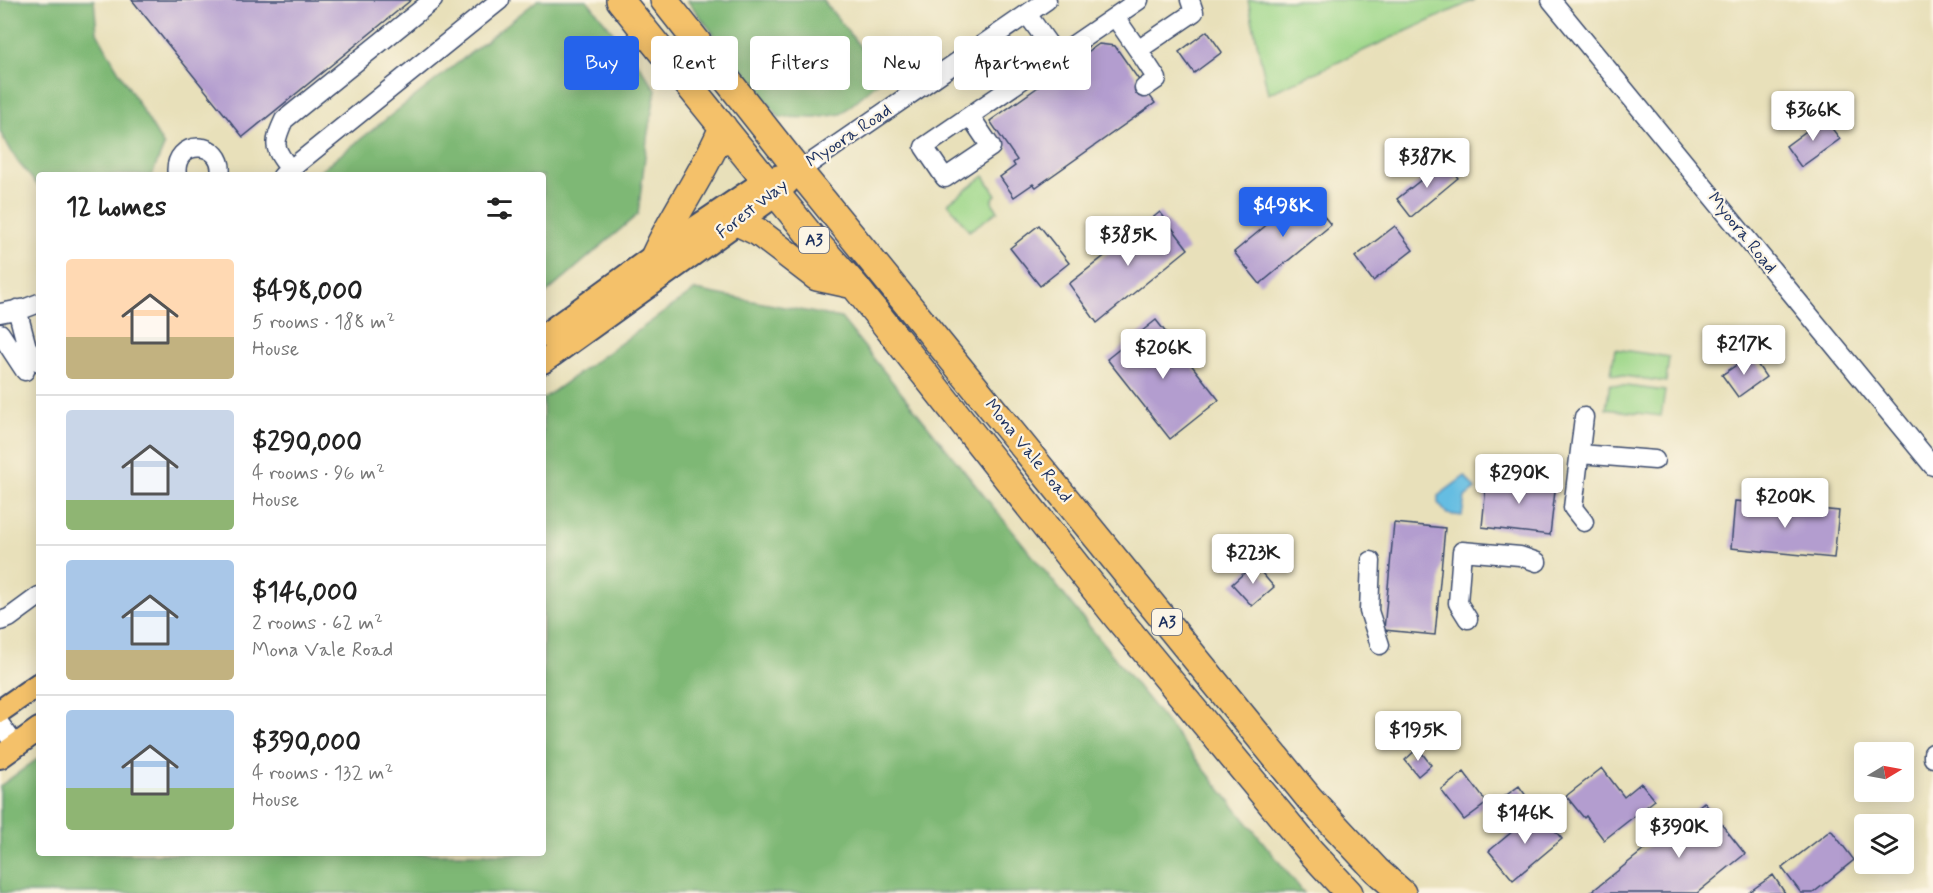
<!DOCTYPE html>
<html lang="en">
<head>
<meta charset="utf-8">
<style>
	body { margin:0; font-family:Mynerve,sans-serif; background:#f2f2f2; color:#222; height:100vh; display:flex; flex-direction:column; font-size:22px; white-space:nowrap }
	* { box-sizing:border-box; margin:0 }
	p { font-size:20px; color:#767676 }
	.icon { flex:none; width:33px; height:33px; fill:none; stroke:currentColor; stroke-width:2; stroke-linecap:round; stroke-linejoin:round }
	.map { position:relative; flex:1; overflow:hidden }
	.panel { position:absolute; left:36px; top:172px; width:510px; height:684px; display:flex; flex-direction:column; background:#fff; border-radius:6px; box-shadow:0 3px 15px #0003 }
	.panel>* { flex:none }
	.guide { position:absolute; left:564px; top:36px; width:570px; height:54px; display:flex; gap:12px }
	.needle { width:39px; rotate:80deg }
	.controls { position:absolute; left:1854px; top:742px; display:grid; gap:12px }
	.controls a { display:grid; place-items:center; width:60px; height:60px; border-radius:6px; background:#fff; box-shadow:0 3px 15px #0003; font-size:30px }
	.price { position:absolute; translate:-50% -51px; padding:0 14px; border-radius:6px; background:#fff; color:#222; font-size:20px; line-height:39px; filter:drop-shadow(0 2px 3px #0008) }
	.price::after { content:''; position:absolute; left:50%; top:36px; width:18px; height:14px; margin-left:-9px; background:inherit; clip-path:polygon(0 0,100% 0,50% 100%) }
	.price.active { background:#2563eb; color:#fff }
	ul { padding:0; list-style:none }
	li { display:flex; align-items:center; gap:18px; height:150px; padding:0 30px }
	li+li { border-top:2px solid #e0e0e0 }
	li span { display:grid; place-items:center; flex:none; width:168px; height:120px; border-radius:6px; color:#555 }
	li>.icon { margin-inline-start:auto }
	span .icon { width:72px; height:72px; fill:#fffc; stroke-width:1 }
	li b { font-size:26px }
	h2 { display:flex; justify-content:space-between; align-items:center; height:72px; padding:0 30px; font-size:26px }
	.tag { padding:0 21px; border-radius:6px; background:#fff; box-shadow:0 3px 15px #0003; font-size:21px; line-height:54px }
	.tag.active { background:#2563eb; color:#fff }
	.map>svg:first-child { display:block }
	.green { fill:#9dd789; stroke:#5c8374; stroke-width:1.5 }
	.forest { fill:#7eb875; stroke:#4c746a; stroke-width:1.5 }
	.water { fill:#65bde2; stroke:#4076a0; stroke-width:1.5 }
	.building { fill:#b39dcf }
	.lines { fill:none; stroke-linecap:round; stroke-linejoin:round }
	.minor-casing { stroke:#3a4a6c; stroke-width:21 }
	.major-casing { stroke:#3a4a6c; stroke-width:26 }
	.highway-casing { stroke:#3a4a6c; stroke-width:30 }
	.minor { stroke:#fff; stroke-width:18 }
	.major { stroke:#f4c16b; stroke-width:22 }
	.highway { stroke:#f4c16b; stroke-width:27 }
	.labels { text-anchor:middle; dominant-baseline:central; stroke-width:4.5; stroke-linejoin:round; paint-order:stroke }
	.shield { fill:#fcf5e5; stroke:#5e6a86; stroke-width:1.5 }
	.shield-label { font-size:16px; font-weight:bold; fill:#1b2f5e }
	.street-label { font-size:18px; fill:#1b2f5e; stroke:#fcf5e5 }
</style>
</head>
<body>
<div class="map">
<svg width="1933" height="893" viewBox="0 0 1933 893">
	<rect width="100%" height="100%" fill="#fcf5e5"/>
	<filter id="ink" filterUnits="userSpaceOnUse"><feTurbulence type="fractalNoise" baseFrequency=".0167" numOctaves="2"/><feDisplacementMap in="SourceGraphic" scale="12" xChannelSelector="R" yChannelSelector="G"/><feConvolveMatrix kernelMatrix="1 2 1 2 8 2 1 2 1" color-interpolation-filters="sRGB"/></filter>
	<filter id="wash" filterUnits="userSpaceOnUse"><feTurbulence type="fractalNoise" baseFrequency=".008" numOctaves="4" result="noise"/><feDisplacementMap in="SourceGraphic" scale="24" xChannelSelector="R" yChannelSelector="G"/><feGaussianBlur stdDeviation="1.35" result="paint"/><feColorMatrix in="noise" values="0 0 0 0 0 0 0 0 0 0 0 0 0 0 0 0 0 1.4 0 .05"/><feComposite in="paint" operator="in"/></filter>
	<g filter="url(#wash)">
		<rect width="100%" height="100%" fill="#e8e0ba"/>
		<path class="green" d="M1248,0H1475L1268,94Z
			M984,176L996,195L993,198L992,202L998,211L969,231L948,203Z
			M1615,349L1669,357L1666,382L1611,374Z
			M1610,384L1665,391L1661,416L1606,409Z"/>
		<path class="forest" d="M0,0H94L97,32L115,65L164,146L152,175L39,176V187L18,162L0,132Z
			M538,0H587L634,58L656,90L648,132L638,214L543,296V176L315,175Z
			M687,0H823L884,77L841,114L815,118L779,117Z
			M695,290L841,318L1304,893H0V786L39,758V854H543V399Z"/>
		<path class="water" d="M1465,476L1475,489L1465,497L1462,516L1447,514L1438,503V496Z"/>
		<g id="blocks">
			<path class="building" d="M132,0H411L243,137Z
				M1207,31L1222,52L1194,73L1179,52Z
				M1099,44L1115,46L1155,103L1036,187L1033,184L1014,197L1000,177L1015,166L1013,163L1017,160L990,121Z
				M1824,118L1840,139L1801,167L1786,146Z
				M1445,161L1458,178L1411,217L1397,199Z
				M1305,193L1331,225L1260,284L1234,252Z
				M1160,212L1188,249L1097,323L1069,284Z
				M1039,225L1069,263L1040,286L1010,248Z
				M1395,226L1413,250L1373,281L1355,257Z
				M1156,320L1219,400L1170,439L1107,359Z
				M1751,355L1766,377L1738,397L1722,375Z
				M1487,475L1556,482L1550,535L1482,527Z
				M1735,501L1839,511L1834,558L1731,548Z
				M1394,523L1445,528L1435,635L1384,630Z
				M1254,564L1274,587L1252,606L1232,584Z
				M1422,719L1426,740L1387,746L1384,726Z
				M1418,748L1431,765L1418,776L1405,760Z
				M1602,768L1624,797L1641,783L1655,800L1604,840L1586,816L1584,818L1566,796Z
				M1464,772L1487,803L1464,820L1441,790Z
				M1519,786L1534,807L1519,818L1504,797Z
				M1704,802L1745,854L1697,893H1590Z
				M1538,810L1562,839L1513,880L1489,851Z
				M1831,830L1854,860L1813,893H1801L1782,868Z
				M1773,875L1785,893H1748Z"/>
		</g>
	</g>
	<g filter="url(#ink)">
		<use href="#blocks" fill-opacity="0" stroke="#3a4a6c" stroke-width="1.5"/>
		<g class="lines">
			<defs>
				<path id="minor" d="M1551,0L1933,466
					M1027,14L1057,56
					M1115,17L1138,50L1194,12L1190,0
					M1138,50L1157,79L1144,88
					M970,116L991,147L945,178L924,147L1139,0
					M290,169C273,148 273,144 284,120L433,0
					M799,171L1047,0
					M177,176C171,137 227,139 220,176
					M282,176L500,0
					M17,309L27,347L39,362
					M0,313L26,308L39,303
					M0,333L25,371
					M1580,454L1655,460
					M1584,522L1573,508L1584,417
					M1371,561L1369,611L1380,645
					M1468,619L1458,603L1462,551L1520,556L1537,562
					M0,621L9,618L39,596
					M0,724L16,746
					M1933,753V758"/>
				<path id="major" d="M543,336L655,255L766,180L780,176
					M543,362L777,194L799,171
					M0,711L39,684
					M0,757L39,729"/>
				<path id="highway" d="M620,0L813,239L854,285L1117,617L1312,853L1349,893
					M664,0L799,171L1309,798L1376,870L1402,893
					M737,222L758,232L817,277L854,285
					M655,255C675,211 705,172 723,127"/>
			</defs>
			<use href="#minor" class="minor-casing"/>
			<use href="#major" class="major-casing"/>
			<use href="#highway" class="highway-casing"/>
			<use href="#minor" class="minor"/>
			<use href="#major" class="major"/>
			<use href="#highway" class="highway"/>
		</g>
	</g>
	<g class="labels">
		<g class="shield">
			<rect x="799" y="227" width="30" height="26" rx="4.5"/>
			<rect x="1152" y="609" width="30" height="26" rx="4.5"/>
		</g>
		<g class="shield-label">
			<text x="814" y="240">A3</text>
			<text x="1167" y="622">A3</text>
		</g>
		<g class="street-label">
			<text transform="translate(849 136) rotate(-34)">Myoora Road</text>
			<text transform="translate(752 209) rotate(-38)">Forest Way</text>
			<text transform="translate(1742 233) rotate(51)">Myoora Road</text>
			<text transform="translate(1028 451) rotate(51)">Mona Vale Road</text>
		</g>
	</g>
</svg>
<div class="controls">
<a><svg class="needle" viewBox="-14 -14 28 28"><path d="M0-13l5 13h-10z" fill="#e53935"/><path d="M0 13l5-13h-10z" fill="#767676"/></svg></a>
<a><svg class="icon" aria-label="layers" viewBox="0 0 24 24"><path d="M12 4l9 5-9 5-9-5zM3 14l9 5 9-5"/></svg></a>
</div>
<b class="price" style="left:1813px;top:142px">$366K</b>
<b class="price" style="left:1427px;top:189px">$387K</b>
<b class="price active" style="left:1283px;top:238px">$498K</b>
<b class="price" style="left:1128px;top:267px">$385K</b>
<b class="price" style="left:1744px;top:376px">$217K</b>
<b class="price" style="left:1163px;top:380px">$206K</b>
<b class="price" style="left:1519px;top:505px">$290K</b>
<b class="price" style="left:1785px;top:529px">$200K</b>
<b class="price" style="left:1253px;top:585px">$223K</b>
<b class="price" style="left:1418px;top:762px">$195K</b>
<b class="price" style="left:1525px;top:845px">$146K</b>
<b class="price" style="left:1679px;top:859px">$390K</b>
<div class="guide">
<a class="tag active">Buy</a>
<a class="tag">Rent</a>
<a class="tag">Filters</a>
<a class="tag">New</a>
<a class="tag">Apartment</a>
</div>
<section class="panel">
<h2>12 homes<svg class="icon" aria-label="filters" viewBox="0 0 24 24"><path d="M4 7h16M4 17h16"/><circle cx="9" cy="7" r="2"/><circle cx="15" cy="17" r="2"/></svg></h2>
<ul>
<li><span style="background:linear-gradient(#ffd9b3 65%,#c2b280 0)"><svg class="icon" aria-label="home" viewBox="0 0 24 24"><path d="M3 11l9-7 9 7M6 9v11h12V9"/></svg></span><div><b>$498,000</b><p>5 rooms · 188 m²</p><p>House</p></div></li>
<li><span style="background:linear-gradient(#c9d6e8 75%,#8fb573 0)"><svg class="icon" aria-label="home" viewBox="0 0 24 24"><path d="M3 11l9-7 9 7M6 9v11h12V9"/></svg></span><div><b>$290,000</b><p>4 rooms · 96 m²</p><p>House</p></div></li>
<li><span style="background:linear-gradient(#a9c7e8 75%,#c2b280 0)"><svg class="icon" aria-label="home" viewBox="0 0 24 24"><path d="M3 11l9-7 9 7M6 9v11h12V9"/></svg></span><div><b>$146,000</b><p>2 rooms · 62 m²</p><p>Mona Vale Road</p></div></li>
<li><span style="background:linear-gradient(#a9c7e8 65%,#8fb573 0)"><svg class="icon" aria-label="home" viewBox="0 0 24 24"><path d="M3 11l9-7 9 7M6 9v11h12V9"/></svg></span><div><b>$390,000</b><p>4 rooms · 132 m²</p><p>House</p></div></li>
</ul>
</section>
</div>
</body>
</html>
